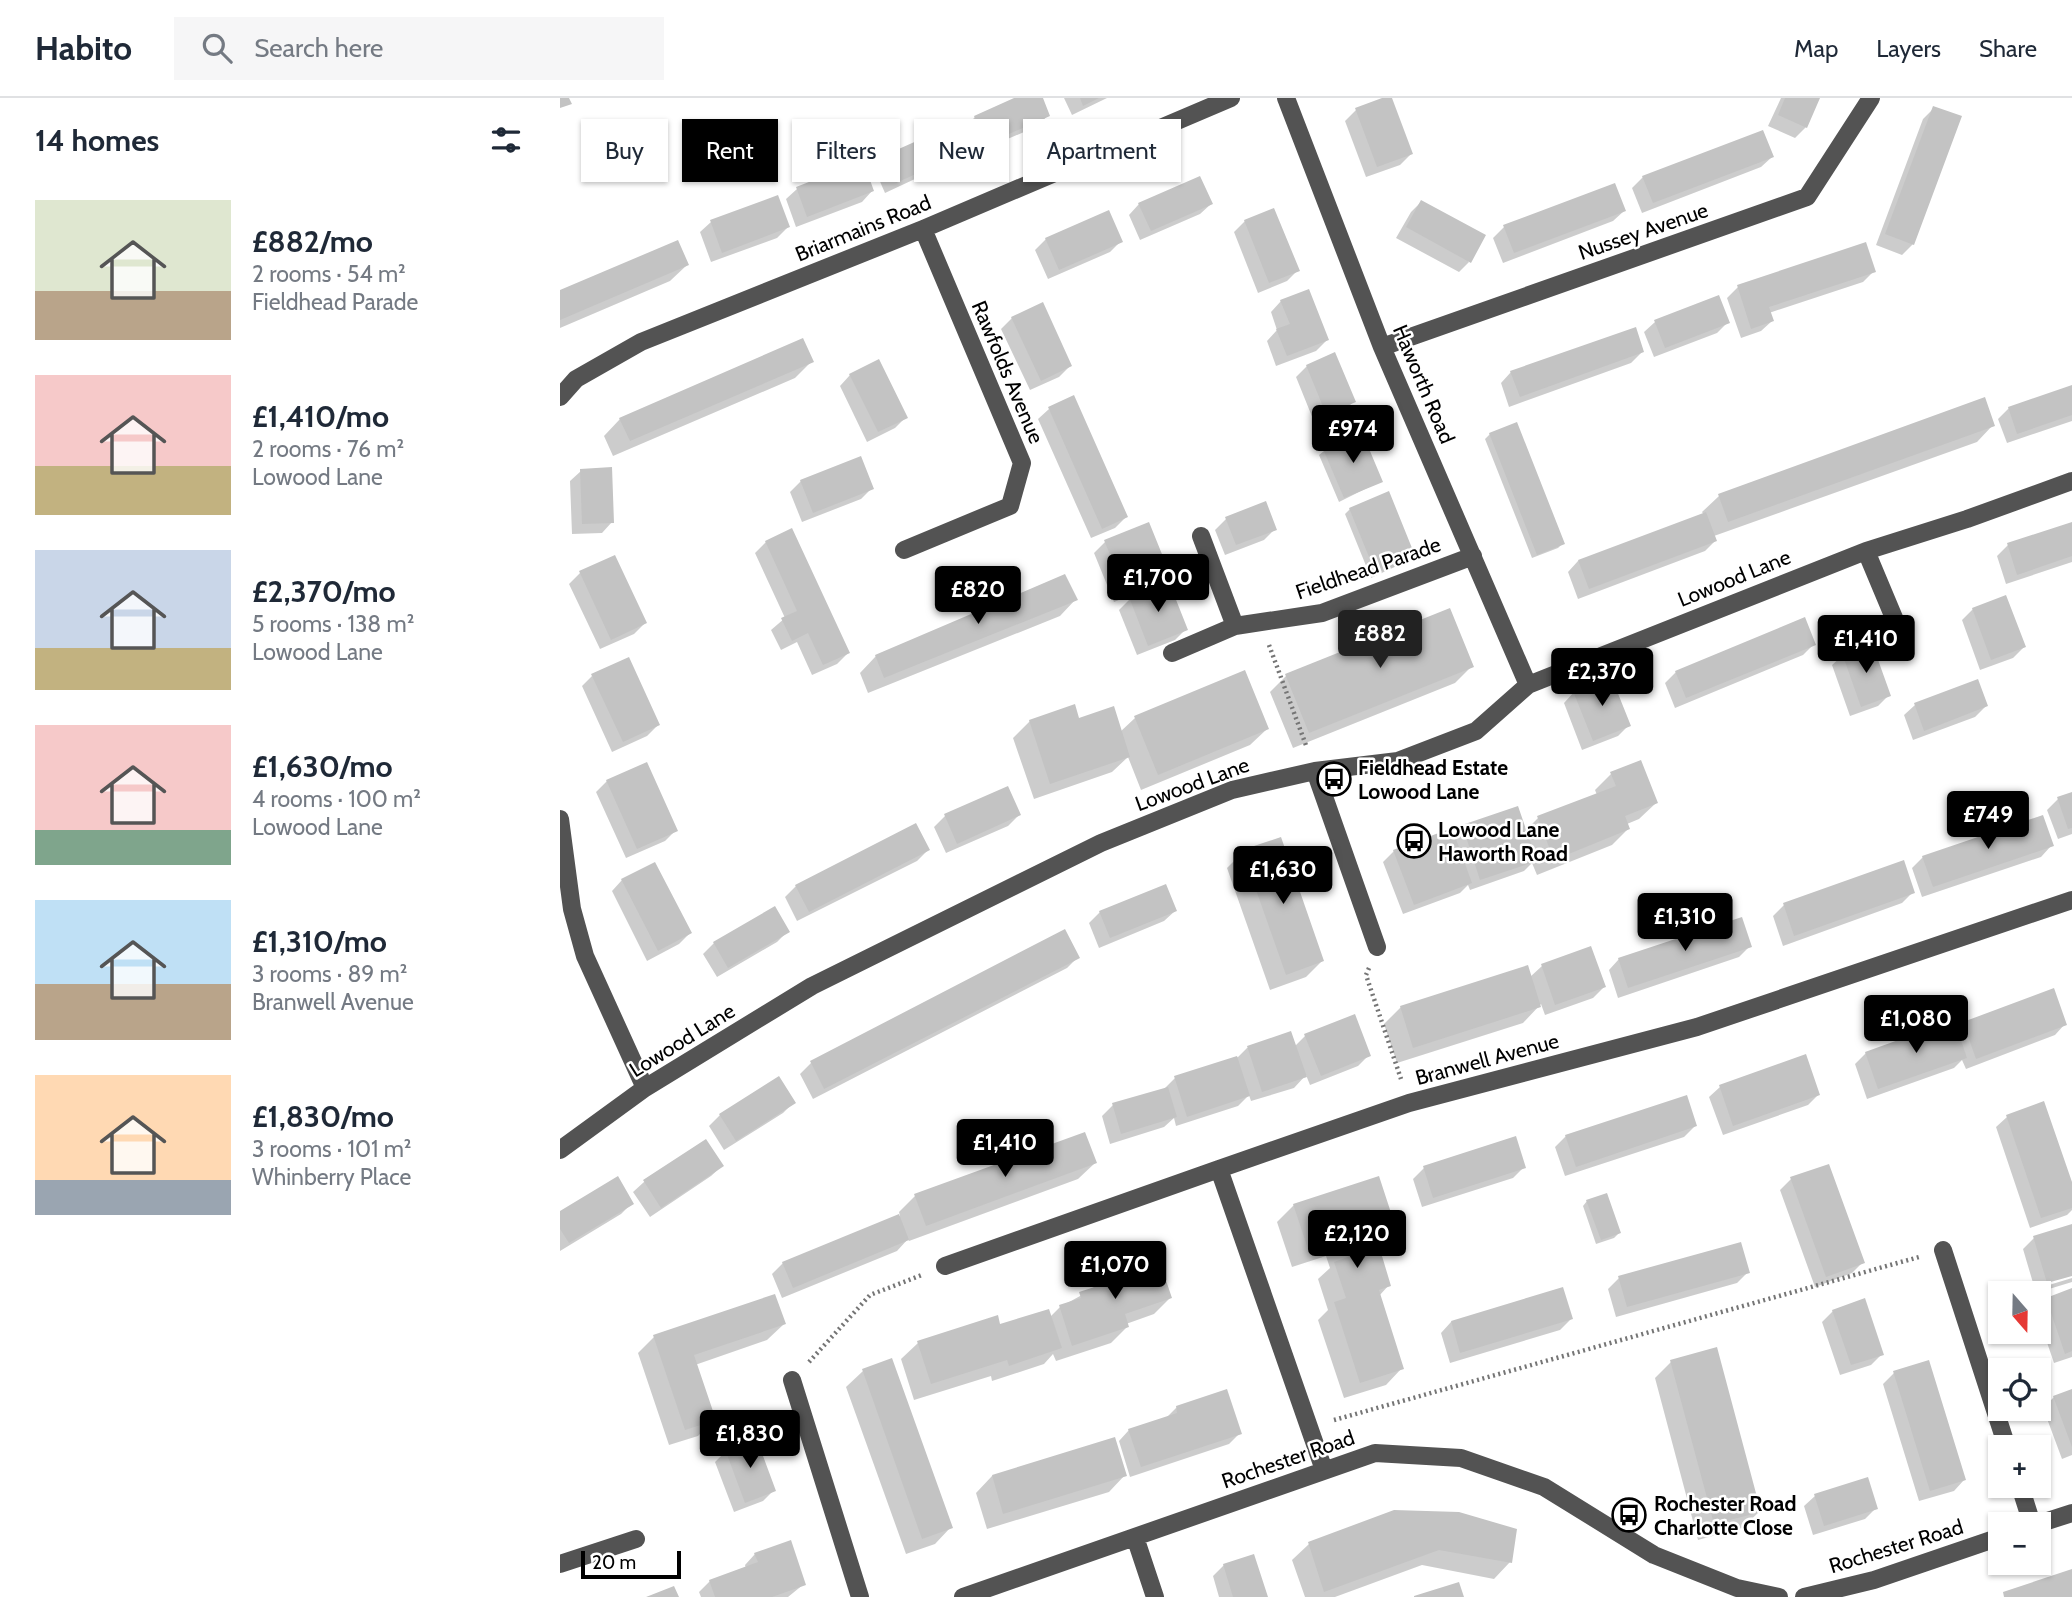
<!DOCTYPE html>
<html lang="en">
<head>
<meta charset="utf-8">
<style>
	body { margin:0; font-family:Cabin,sans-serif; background:#f6f6f7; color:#1f2937; height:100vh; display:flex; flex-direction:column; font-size:26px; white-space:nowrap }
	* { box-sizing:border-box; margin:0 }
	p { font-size:23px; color:#747a83 }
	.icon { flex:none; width:38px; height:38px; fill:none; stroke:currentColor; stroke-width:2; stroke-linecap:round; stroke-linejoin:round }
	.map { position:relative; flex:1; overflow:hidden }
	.panel { display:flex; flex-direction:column; background:#fff; width:560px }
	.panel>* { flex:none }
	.top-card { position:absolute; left:21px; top:21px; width:665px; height:63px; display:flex; gap:14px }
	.needle { width:46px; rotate:160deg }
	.controls { position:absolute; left:1428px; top:1183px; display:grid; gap:14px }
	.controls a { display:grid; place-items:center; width:63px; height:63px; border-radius:0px; background:#fff; box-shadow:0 2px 5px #0004; font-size:35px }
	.scale { position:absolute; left:21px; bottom:18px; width:100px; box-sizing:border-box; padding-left:7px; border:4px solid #000; border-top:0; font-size:19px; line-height:24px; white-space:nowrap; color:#000; -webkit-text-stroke:5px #fff; paint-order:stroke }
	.price { position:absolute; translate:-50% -60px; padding:0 16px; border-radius:7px; background:#000; color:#fff; font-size:23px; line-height:46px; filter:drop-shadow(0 2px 4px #0008) }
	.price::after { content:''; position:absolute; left:50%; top:42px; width:21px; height:16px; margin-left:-10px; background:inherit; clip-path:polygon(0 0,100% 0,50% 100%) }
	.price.selected { background:#222; color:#fff }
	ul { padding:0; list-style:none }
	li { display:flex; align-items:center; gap:21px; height:175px; padding:0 35px }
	li span { display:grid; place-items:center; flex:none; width:196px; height:140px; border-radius:0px; color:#555 }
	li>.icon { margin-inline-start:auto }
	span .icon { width:84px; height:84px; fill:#fffc; stroke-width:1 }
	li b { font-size:30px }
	h2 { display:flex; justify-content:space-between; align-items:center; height:84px; padding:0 35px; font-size:30px }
	.pill { padding:0 24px; border-radius:0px; background:#fff; box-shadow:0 2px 5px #0004; font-size:24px; line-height:63px }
	.pill.selected { background:#000; color:#fff }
	header { display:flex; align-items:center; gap:42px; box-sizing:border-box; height:98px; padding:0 35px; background:#fff; border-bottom:2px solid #e0e1e3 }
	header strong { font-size:33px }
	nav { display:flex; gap:38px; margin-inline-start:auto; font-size:24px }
	.search { width:490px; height:63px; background:#f6f6f7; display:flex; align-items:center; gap:18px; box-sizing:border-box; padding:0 24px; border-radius:0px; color:#747a83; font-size:26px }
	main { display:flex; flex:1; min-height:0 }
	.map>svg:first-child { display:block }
	.shadow { fill:#0003 }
	.building { fill:#c3c3c3 }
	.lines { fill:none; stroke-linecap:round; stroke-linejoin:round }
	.path { stroke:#757575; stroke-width:4.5; stroke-dasharray:2 3.5; stroke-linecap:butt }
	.minor { stroke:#535353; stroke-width:18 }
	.labels { text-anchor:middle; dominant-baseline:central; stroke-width:5; stroke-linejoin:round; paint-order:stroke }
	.street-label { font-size:21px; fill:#000; stroke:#fff }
	.poi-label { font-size:21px; font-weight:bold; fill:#000; stroke:#fff; text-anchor:start }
</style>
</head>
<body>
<header>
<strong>Habito</strong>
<div class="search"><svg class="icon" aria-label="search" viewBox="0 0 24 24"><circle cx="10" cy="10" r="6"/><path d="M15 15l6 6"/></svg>Search here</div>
<nav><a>Map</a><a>Layers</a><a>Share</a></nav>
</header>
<main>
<section class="panel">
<h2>14 homes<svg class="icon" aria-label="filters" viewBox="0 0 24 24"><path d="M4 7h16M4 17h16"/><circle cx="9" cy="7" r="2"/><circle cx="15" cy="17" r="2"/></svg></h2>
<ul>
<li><span style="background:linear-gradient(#dfe7d0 65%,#b9a48a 0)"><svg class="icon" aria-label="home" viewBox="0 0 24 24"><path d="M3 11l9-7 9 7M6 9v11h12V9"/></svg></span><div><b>£882/mo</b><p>2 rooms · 54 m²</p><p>Fieldhead Parade</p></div></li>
<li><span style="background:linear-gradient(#f6c9c9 65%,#c2b280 0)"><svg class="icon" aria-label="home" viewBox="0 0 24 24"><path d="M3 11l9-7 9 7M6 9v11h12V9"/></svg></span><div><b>£1,410/mo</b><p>2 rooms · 76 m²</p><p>Lowood Lane</p></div></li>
<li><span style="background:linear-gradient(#c9d6e8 70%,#c2b280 0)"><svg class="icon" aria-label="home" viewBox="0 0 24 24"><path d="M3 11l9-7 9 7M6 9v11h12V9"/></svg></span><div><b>£2,370/mo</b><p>5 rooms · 138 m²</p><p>Lowood Lane</p></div></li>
<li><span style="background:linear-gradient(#f6c9c9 75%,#7fa58c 0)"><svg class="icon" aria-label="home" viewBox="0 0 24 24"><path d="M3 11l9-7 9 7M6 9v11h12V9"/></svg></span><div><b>£1,630/mo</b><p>4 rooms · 100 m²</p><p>Lowood Lane</p></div></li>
<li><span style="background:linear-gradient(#bfe0f5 60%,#b9a48a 0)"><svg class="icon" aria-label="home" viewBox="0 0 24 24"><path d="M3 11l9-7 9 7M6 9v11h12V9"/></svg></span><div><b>£1,310/mo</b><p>3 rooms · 89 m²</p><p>Branwell Avenue</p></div></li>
<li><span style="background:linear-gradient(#ffd9b3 75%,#9aa5b1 0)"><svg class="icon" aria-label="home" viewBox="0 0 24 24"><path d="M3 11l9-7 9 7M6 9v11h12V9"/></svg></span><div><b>£1,830/mo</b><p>3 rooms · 101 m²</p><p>Whinberry Place</p></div></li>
</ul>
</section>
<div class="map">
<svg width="1512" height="1499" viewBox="0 0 1512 1499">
	<rect width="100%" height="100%" fill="#fff"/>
	<path class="shadow" d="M458,0H481L488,17L478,28L415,55L404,30L415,19Z
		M504,0H547L512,17Z
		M830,0L851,56L840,67L806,79L785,23L796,12Z
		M1221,0H1258L1246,29L1235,40L1208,28Z
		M1374,10L1353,146L1342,157L1316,147L1363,21Z
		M398,56L387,66L325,95L314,70L324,59Z
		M1212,59L1201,69L1082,115L1072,90L1083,79Z
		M237,91L312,93L302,104L236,129L226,101Z
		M861,104L909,164L899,174L836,140L851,114Z
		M579,106H651L640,116L580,142L569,117Z
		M1064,113L1053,123L943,165L933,140L944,129Z
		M548,114L561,143L550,154L488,181L475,152L486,141Z
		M685,123L738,172L727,183L698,195L674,134Z
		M151,124L228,129L217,140L151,164L140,134Z
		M127,167L110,183L0,230V193Z
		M1314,173L1303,184L1209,215L1212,223L1201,233L1181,240L1167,200L1178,189Z
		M721,203L767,242L756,253L716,268L707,243L717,232L711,214Z
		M452,220L510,268L499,279L470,292L441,231Z
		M1095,224H1168L1157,235L1094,259L1084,234Z
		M1082,254L1071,265L949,309L941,285L951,274Z
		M252,263L235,280L53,358L44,338L60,321Z
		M747,268L794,303L783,314L755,326L736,279Z
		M290,277L346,319L335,330L307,344L280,288Z
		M1512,289V323L1447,345L1438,321L1449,310Z
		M489,311L566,419L555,430L531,440L478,321Z
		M1433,327L1417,344L1154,438L1155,443L1145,453L1018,501L1008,474L1018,463L1144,417L1142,414L1159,398Z
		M930,336L1003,445L998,450L972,460L925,341Z
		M764,353L821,383L779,404L759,357Z
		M21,373L52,424L42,435L12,436L10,383Z
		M241,383L312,390L301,401L242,424L230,394Z
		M790,411L854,460L811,480L785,416Z
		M666,421L714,432L704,442L665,457L655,432Z
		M1512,425V464L1446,486L1437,458L1448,447Z
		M206,444L288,555L277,566L252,577L237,544L221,552L211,532L225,520L195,455Z
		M545,444L608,476L591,493L626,531L615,542L577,557L559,512L576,495L554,504L534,455Z
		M54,459L85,525L74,536L40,551L9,486L20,475Z
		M516,501L500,518L308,595L300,575L316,558Z
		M1413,511L1464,549L1453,560L1420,572L1402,522Z
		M1254,546L1243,557L1115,610L1105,585L1116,574Z
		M1283,557L1329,597L1318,608L1290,618L1272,567Z
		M912,568L895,585L733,650L710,594L726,578Z
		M32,578L98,627L87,638L52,654L22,588Z
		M1014,594L1069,627L1058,638L1022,652L1004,605Z
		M1355,607L1426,608L1415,619L1353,642L1344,617Z
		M575,620L707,631L690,647L581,692L568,659L552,674L474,701L453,640L470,623L518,622L560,634Z
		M1051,676L1096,705L1079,721L1067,726L1068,731L1052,747L977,777L972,765L964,773L910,792L908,787L900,795L843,816L823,764L834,753L893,738L902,729L957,710L965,733L978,720L1037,697L1035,692Z
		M47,683L116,732L105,743L66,760L36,694Z
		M1512,696V736L1498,741L1487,712L1498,701Z
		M459,717L448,728L386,755L374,729L385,718Z
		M1491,748L1481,759L1362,799L1352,770L1363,759Z
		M368,752L357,763L237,823L225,799L236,788Z
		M683,754L762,863L746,879L710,892L667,770Z
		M62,782L130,835L119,846L87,863L52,793Z
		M1353,794L1342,805L1223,848L1213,818L1224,807Z
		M615,813L604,823L539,850L529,825L540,814Z
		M228,833L217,844L157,879L143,856L154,845Z
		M505,834L518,859L507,870L253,1001L240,976L251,965Z
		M1190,848L1179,859L1058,900L1049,872L1059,861Z
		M982,868L1044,889L1033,900L985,917L981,906L963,925L837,965L824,926L841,909L970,879Z
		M1493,892L1505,926L1495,937L1406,971L1402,962L1394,970L1307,1001L1295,966L1306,955L1396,933L1404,925Z
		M730,935L735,948L745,938L809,957L798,968L750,987L746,977L734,990L691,1003L689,997L678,1008L616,1028L614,1020L604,1029L550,1046L542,1018L553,1007L604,991L615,980L678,959L687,950Z
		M1160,989L1258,997L1248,1007L1163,1037L1149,999Z
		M234,1004L223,1015L164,1052L149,1028L160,1017Z
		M1483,1006L1512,1090V1112L1507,1117L1470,1130L1436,1029L1447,1019Z
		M1135,1028L1124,1039L1005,1078L995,1049L1006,1038Z
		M955,1041L964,1069L953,1080L862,1109L853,1081L864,1070Z
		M145,1043L162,1068L151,1078L90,1119L73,1094L84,1084Z
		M535,1065L518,1081L349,1143L348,1141L337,1153L222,1200L212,1176L223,1165L340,1118L339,1114L355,1098Z
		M1231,1081L1303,1164L1292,1175L1255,1189L1220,1092Z
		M1027,1103L1059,1135L1054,1140L1036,1146L1023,1108Z
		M72,1105L61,1116L0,1153V1115Z
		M734,1107L832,1123L815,1140L801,1145L804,1155L829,1187L819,1198L842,1270L826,1287L784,1300L758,1222L768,1212L758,1181L770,1170L766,1158L732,1169L717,1124Z
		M1512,1128V1176L1478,1186L1479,1190L1512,1180V1184L1476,1195L1463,1151L1474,1140Z
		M1188,1174L1177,1185L1056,1219L1048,1191L1059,1180Z
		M545,1178L610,1200L594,1216L566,1226L567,1229L551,1245L496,1263L493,1256L484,1266L432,1283L431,1278L354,1302L341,1261L358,1245L436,1219L439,1228L490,1219L500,1209L531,1192Z
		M1512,1192V1259L1494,1265L1479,1221V1209L1487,1201Z
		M1273,1213L1322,1256L1311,1267L1280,1277L1262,1224Z
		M1011,1221L1000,1232L890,1265L881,1235L891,1224Z
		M224,1226L207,1242L135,1267L154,1321L138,1338L109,1347L78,1255L94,1239Z
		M1111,1264L1199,1414L1182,1430L1138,1442L1095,1280Z
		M303,1273L391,1429L375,1446L346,1456L286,1289Z
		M1334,1275L1404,1382L1394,1393L1359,1403L1323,1286Z
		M1512,1293V1357L1502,1361L1483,1310L1494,1299Z
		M616,1310L680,1335L669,1346L570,1379L559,1343L569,1332L606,1320Z
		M166,1353L214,1392L203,1403L174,1414L155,1364Z
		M565,1377L549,1394L427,1431L416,1395L432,1378Z
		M1255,1398L1316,1410L1305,1421L1253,1437L1244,1408Z
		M899,1416L950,1464L934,1481L862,1467L775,1499H745L732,1462L749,1446Z
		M195,1456L244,1486L228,1499H141L139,1494L150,1483L186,1471L185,1467Z
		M664,1467L706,1499H659L653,1478Z"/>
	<path class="building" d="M0,0H9L12,6L0,10Z
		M454,0H483L490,18L426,46L414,18Z
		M520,0H539L523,8Z
		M822,0H832L853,56L817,69L795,10Z
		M1225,0H1260L1247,30L1218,17Z
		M1373,8L1402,18L1354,147L1325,136Z
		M388,29L400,56L336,85L323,58Z
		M1203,32L1214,59L1093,105L1082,78Z
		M303,63L314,93L247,119L236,89Z
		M640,78L653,106L591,133L578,105Z
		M1055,85L1066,113L954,155L943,127Z
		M218,97L230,129L162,155L150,122Z
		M861,102L926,137L911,165L846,129Z
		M714,110L740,173L709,185L684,122Z
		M549,112L563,144L499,172L485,140Z
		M118,142L129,167L0,222V192Z
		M1306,144L1316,174L1209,209L1214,223L1191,231L1177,187Z
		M749,191L769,242L727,258L716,231L730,226L720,202Z
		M1159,197L1170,225L1105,250L1094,222Z
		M483,204L512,268L481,283L451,219Z
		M1076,229L1084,254L960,299L950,273Z
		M243,240L254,264L70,343L59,320Z
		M775,254L796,304L766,316L746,267Z
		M319,261L348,320L318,334L289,276Z
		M1512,287V317L1457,336L1448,309Z
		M514,297L568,419L542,431L488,309Z
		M1425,299L1435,328L1168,424L1158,396Z
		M957,324L1005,446L977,457L929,335Z
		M802,334L823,384L784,400L763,351Z
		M301,358L314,391L253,415L240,382Z
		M52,369L54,425L22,426L20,371Z
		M829,393L856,460L816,476L789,410Z
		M706,403L717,432L676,447L665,419Z
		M1146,414L1157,443L1029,491L1018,462Z
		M589,424L610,476L565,494L544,442Z
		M1512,424V458L1457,477L1447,445Z
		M232,430L290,555L263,567L248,535L232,543L221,520L237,513L205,443Z
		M55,457L87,525L51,542L19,473Z
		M505,476L518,502L324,580L315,557Z
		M609,484L628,532L588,548L569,499Z
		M1446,497L1466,549L1431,562L1412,510Z
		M890,510L914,569L749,635L725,576Z
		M1245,519L1256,547L1126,600L1115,573Z
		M1312,545L1331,598L1301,609L1282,555Z
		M69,559L100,627L63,644L31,576Z
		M685,572L709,631L598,677L574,618Z
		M1051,578L1071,628L1033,643L1013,593Z
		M1418,581L1428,608L1364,633L1354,605Z
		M515,606L519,620L554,608L570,659L490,686L469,622Z
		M1081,662L1098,705L1065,718L1070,731L994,762L977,718L1056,688L1050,674Z
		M87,664L118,733L77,751L46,682Z
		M448,688L461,717L397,746L384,716Z
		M1512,694V730L1508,731L1497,699Z
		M958,708L977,763L920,782L902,727Z
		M1483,717L1494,748L1373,789L1362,758Z
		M356,725L370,752L249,814L235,787Z
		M892,730L912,785L854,807L833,752Z
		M721,739L764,863L726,877L682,752Z
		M1344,762L1355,795L1234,838L1223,805Z
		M95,764L132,835L98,853L61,781Z
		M606,786L617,813L550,840L539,813Z
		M215,808L230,834L168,870L153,844Z
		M1182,819L1192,849L1068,890L1058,860Z
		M505,831L520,860L264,991L250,963Z
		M1031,848L1046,889L995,907L981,866Z
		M968,867L981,909L853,950L840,908Z
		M1494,890L1507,927L1416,961L1403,924Z
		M795,916L811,958L761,978L744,936Z
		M1394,922L1407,960L1318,991L1305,954Z
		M731,933L747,979L702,994L687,948Z
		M1246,956L1260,997L1173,1028L1159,987Z
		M677,958L690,998L627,1019L614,978Z
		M219,978L236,1005L176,1043L159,1016Z
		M608,989L617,1019L561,1036L552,1005Z
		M1127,997L1137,1028L1016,1069L1005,1037Z
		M1484,1003L1512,1084V1110L1481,1120L1446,1017Z
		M525,1034L537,1065L366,1128L354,1096Z
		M956,1038L966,1070L873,1100L863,1068Z
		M146,1041L164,1068L101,1110L83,1082Z
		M1269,1066L1305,1165L1266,1179L1230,1079Z
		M58,1078L74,1106L9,1145L0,1131V1113Z
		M819,1078L834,1124L799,1135L805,1153L819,1148L831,1188L819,1192L844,1271L800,1285L774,1204L786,1200L774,1164L788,1159L782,1143L749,1154L733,1106Z
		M1047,1095L1061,1135L1041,1142L1026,1102Z
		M339,1116L349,1142L233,1190L222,1164Z
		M1512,1126V1178L1487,1185L1473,1138Z
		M1181,1144L1190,1175L1067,1209L1058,1178Z
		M598,1159L612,1200L565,1216L569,1229L512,1248L499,1207L521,1200L519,1194L547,1185L545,1176Z
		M1003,1189L1013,1221L900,1255L891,1223Z
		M1512,1190V1253L1505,1256L1486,1200Z
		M215,1196L226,1226L134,1257L156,1322L125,1332L93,1237Z
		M1305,1200L1324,1257L1291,1267L1272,1212Z
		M489,1211L502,1250L449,1268L447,1262L371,1286L357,1243L438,1217L440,1226Z
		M1157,1249L1201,1414L1154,1426L1110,1262Z
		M332,1260L393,1430L362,1441L302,1271Z
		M1369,1262L1406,1382L1370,1393L1333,1273Z
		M667,1291L682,1336L581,1369L568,1331L617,1315L616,1308Z
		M1512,1291V1349L1493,1298Z
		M196,1339L216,1393L185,1405L165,1351Z
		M555,1339L567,1378L443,1416L432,1377Z
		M1308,1379L1318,1411L1264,1428L1254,1396Z
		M834,1412L899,1414L957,1431L952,1465L879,1452L764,1494L748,1444Z
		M231,1442L246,1487L212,1499H155L149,1482L198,1464L194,1455Z
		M694,1456L708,1499H673L663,1466Z
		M1512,1471V1499H1444L1443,1494Z
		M899,1484L904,1499H854V1498Z
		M114,1488L119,1499H86Z"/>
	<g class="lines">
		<path class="path" d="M709,547L747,650
			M809,870L806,877L841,981
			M249,1264L310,1197L362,1177
			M774,1322L1359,1159"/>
		<path class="minor" d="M726,0L822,249L968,587
			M822,249L1247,99L1311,0
			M0,299L16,281L81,244L363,131L671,0
			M641,438L675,528
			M344,452L450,408L462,365L363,131
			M1306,453L1337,527
			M612,555L675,528L762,515L913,458
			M755,673L817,849
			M0,721L12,811L25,858L85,990
			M0,1052L85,990L252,888L541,745L672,692L755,673L838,663L916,633L968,587L1306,453L1407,421L1512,383
			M1383,1152L1447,1349
			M385,1168L659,1071
			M232,1282L300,1499
			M764,1372L659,1071L849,1005L1137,929L1512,802
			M1460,1388L1472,1426
			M1478,1426L1512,1415
			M575,1439L595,1499
			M0,1466L76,1441
			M403,1499L815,1355L901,1360L984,1389L1094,1457L1177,1490L1219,1499
			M1244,1499L1314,1482L1440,1439"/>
	</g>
	<defs>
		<symbol id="bus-ring" viewBox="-11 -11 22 22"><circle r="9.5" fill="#fff" stroke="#000" stroke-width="1.5"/><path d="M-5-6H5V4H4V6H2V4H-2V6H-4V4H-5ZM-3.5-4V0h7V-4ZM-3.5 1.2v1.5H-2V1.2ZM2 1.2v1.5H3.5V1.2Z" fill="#000"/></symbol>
	</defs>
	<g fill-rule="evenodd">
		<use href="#bus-ring" x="755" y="662" width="38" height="38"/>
		<use href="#bus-ring" x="835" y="724" width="38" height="38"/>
		<use href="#bus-ring" x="1050" y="1398" width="38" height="38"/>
	</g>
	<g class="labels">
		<g class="street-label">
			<text transform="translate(303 130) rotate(-22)">Briarmains Road</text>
			<text transform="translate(1083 133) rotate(-19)">Nussey Avenue</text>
			<text transform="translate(448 274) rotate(67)">Rawfolds Avenue</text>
			<text transform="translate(864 286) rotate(67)">Haworth Road</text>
			<text transform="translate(808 470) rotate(-19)">Fieldhead Parade</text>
			<text transform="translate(1174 480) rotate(-22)">Lowood Lane</text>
			<text transform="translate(632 686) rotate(-20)">Lowood Lane</text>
			<text transform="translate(122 942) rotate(-32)">Lowood Lane</text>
			<text transform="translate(927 961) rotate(-15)">Branwell Avenue</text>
			<text transform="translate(728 1361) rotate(-19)">Rochester Road</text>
			<text transform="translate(1336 1448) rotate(-17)">Rochester Road</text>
		</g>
		<g class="poi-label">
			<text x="798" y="669">Fieldhead Estate<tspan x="798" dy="24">Lowood Lane</tspan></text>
			<text x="878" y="731">Lowood Lane<tspan x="878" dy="24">Haworth Road</tspan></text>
			<text x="1094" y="1405">Rochester Road<tspan x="1094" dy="24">Charlotte Close</tspan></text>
		</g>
	</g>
</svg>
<div class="controls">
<a><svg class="needle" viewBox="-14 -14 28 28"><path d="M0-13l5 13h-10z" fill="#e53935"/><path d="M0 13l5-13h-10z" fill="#747a83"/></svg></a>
<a><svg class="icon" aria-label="locate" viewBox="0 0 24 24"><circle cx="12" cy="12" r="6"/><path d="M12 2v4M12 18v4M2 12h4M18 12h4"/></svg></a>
<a>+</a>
<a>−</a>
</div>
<div class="scale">20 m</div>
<b class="price" style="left:793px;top:367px">£974</b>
<b class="price" style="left:598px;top:516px">£1,700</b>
<b class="price" style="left:418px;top:528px">£820</b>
<b class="price selected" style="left:820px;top:572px">£882</b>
<b class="price" style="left:1306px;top:577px">£1,410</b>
<b class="price" style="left:1042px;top:610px">£2,370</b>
<b class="price" style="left:1428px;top:753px">£749</b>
<b class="price" style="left:723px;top:808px">£1,630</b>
<b class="price" style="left:1125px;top:855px">£1,310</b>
<b class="price" style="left:1356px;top:957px">£1,080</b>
<b class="price" style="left:445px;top:1081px">£1,410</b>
<b class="price" style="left:797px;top:1172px">£2,120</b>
<b class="price" style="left:555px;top:1203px">£1,070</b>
<b class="price" style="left:190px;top:1372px">£1,830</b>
<div class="top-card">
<a class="pill">Buy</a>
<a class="pill selected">Rent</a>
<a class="pill">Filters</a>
<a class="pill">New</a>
<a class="pill">Apartment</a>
</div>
</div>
</main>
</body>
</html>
